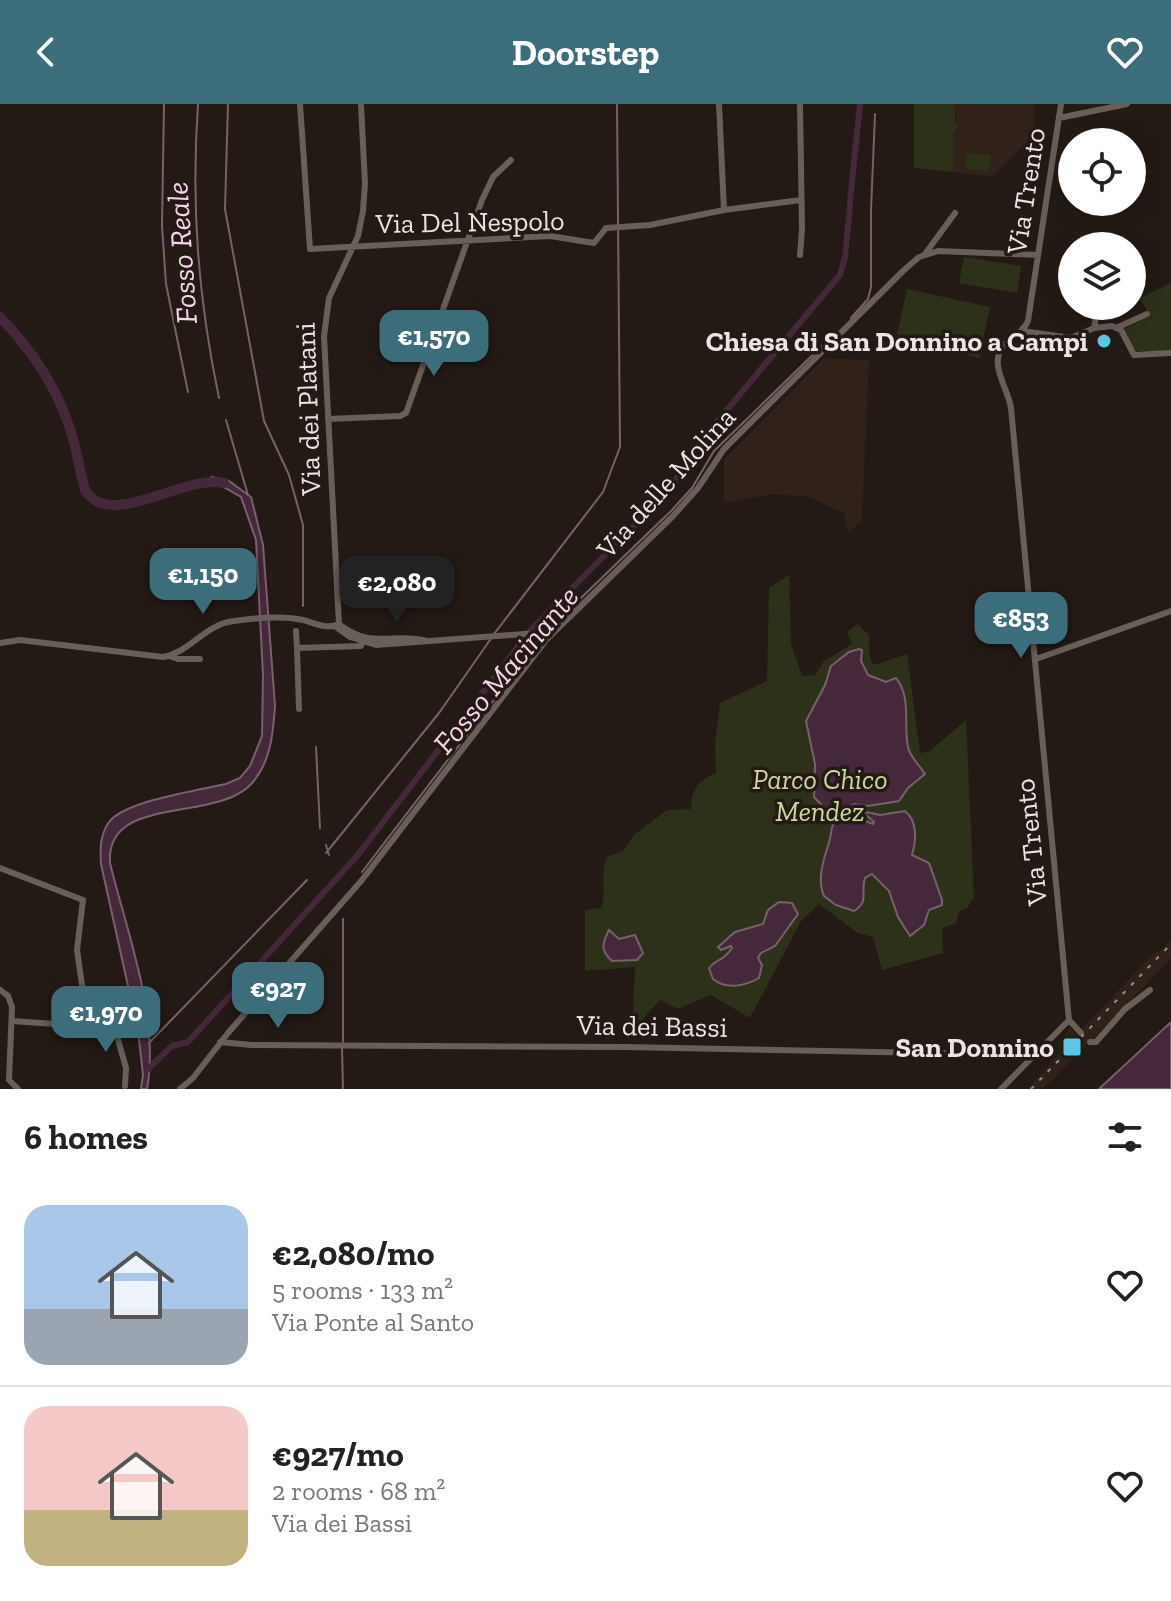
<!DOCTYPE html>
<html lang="en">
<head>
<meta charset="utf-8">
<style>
	body { margin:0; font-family:"Zilla Slab",serif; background:#f2f2f2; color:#222; height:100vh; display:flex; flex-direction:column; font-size:30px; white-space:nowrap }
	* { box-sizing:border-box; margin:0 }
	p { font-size:26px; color:#767676 }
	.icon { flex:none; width:44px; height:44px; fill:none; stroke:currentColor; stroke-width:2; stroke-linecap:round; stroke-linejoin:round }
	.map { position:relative; height:985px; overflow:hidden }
	.side { display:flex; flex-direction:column; background:#fff; flex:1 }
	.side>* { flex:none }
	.controls { position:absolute; left:1058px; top:24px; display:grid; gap:16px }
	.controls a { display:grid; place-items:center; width:88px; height:88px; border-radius:50%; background:#fff; box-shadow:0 4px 20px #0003; font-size:40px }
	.price { position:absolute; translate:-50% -68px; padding:0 18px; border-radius:16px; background:#3b6d7a; color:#fff; font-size:26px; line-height:52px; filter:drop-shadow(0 2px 4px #0008) }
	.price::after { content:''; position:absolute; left:50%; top:48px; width:24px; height:18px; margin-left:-12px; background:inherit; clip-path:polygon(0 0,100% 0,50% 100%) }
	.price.on { background:#222; color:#fff }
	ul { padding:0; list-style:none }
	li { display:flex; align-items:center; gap:24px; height:200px; padding:0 24px }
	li+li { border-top:2px solid #e0e0e0 }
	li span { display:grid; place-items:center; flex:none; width:224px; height:160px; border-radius:24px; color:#555 }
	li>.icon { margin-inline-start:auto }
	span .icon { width:96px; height:96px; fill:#fffc; stroke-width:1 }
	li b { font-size:34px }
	h2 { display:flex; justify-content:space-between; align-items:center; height:96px; padding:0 24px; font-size:34px }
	header { display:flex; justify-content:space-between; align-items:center; height:104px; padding:0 24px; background:#3b6d7a; color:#fff; font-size:36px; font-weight:700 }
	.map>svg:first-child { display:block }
	.built { fill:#302119 }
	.green { fill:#2d311a }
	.water { fill:#46283b; stroke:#78616d; stroke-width:2 }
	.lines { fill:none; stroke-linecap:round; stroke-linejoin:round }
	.stream { stroke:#78616d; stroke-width:2 }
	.canal { stroke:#46283b; stroke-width:6 }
	.river { stroke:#46283b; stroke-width:10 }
	.street { stroke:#6a5e58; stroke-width:6 }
	.rail { stroke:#968e89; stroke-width:2; stroke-dasharray:4 8; stroke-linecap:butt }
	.poi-dot { fill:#59c8e5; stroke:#241a15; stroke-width:3 }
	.labels { text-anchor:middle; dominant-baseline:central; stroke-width:7; stroke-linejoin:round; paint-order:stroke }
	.street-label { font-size:28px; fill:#ece5e1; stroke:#241a15 }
	.poi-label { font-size:28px; font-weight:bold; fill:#ece5e1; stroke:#241a15; text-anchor:end }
	.park-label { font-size:28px; font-style:italic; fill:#ced99b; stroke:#241a15 }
	.water-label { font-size:30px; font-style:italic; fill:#f9d5eb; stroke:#241a15 }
</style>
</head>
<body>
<header><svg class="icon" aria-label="back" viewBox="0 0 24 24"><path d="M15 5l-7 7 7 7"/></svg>Doorstep<svg class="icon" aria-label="heart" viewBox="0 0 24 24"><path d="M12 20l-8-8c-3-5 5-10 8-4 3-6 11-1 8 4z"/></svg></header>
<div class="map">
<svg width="1171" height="985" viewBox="0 0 1171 985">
	<rect width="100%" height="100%" fill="#241a15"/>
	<path class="built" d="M955,0H1034L1035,30L992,73L953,68V30L957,26Z
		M824,254L869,256L862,417L848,429L844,409L808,393L773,390L724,399V355Z
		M1171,836V854L1126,901L1043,985H1027L1063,945L1057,939L1070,925L1077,931L1153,849L1161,846Z"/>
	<path class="green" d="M914,0H955V15L958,23L953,30V68L914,64Z
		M967,49L991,51L989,67L965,65Z
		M964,153L1021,162L1017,189L959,179Z
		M1171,179V247H1134L1122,226L1151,212L1139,194Z
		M907,185L990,203L979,254L896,236Z
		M789,471L791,540L802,572L815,571L824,557L852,540L847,528L858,520L869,531L870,556L874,561L907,550L920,649L930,647L966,616L974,794L967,804L959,807L956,819L942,824L943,849L882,866L873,833L858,829L819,800L801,817L750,914L711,891L678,905L660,896L641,917L633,912L635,863L585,867V806L601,804C607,786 600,773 606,754L624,746L634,731L667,706L691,705C692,684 697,678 716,669L715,640L720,599L767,577L769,484Z"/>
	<path class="water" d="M212,373L229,377L251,393L263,441L275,602C273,630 271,656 253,678C219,720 105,689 110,759C127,829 160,913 147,985H141L143,971L138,927L101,760C100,745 100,731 109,718C125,697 199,686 226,680L240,674L250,662L262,632L263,571L256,436L241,393L220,381L210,380Z
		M859,545L862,546L861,557L868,571L886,578L896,574C912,594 903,620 908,643C910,653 920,662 925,670L908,684L899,697L868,702L854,700L836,713L832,712L814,693L815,660L806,617L825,581L831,562L849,548Z
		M905,707C918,717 916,737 912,751L929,759L942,796V801L929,806L924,821L910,832L898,813L889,787L872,770L865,774C860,789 870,797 854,807L836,801L824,792C816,773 825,753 830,735C832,728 830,722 836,717C846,709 864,716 873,720L874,718L865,710L866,708L880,711Z
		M779,798L792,799L798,810L775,842L761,849L758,854L762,861L759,874C745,882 726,886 713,875L709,864C717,854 723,858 732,844L731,842L721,846L718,843L735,828L763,820L768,806Z
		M609,826L619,835L635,831L643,849L637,856L612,857C600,846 602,840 609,826Z
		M1171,918V985H1099Z"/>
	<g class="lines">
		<path class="stream" d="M164,0L162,122L166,180L188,288
			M198,0C191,101 198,194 219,294
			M228,0L225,105L264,317L289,371L303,421V502
			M851,214L868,195L871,183V106L875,10
			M226,316L248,391
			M553,521L672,406L692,384L714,347L828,236
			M494,530L603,388L620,343L617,0
			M316,643L320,724
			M326,741L329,751
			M326,749L439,609L490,536
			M362,768L536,541
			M343,938V815
			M149,939L307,776
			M342,944L343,985"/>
		<path class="canal" d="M850,98L860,0
			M147,966L172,942L188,938L357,752L530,527L671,384L694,345L840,171L845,153L850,102"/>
		<path class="river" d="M0,213C29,243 54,279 68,319C76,340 79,364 85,386C110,427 184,370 224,379"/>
		<path class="street" d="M300,0L310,145L550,132L594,139L606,124L650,121L724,106L801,96
			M719,0L724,106
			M800,0L802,125L800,151
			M1061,0L1028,217C1023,228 1014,232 1006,239C986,258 1008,283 1011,304L1069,916
			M1059,14L1127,0
			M925,150L955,109
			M1094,224L1098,202
			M1116,224L1147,210
			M1022,227L1071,234L1094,224L1112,222L1121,226L1134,251L1171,249
			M328,315L400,312L406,309L482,96L493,73L511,56
			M339,520L324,232L329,194L358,132L363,107L365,80L361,0
			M339,520C372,546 392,528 427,537
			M335,522L350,533L376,541L537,529L547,535
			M296,527L297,544L361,542L363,535
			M0,539L20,536L163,553C191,548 205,520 234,517C255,514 282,511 303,516C315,519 327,526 339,520
			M297,544L299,605
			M169,552L178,555H200
			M1036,555L1171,507
			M0,764L83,796L77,846L83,888L84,922
			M0,886L8,892L12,903L9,976
			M1069,916L1081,929
			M12,917L84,922L117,932L126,964L125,982
			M220,938L251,941L624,943L1035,951
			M1090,938H1096L1125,905L1150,886
			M9,976L18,985
			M180,985L193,974L228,929L362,776L547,535L673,412L698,384L724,345L903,167L919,153L938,147L1038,151
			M1001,985L1069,916"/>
		<path class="rail" d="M1031,985L1171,840"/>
	</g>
	<g class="poi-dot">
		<circle cx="1104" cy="237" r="8"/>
		<rect x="1062" y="933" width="20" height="20" rx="4"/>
	</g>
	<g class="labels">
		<g class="street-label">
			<text transform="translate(1026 87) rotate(-81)">Via Trento</text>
			<text transform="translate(470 118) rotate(-1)">Via Del Nespolo</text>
			<text transform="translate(308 305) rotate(-92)">Via dei Platani</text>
			<text transform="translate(666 379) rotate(-48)">Via delle Molina</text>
			<text transform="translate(1031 738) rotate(-96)">Via Trento</text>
			<text transform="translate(652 922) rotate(1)">Via dei Bassi</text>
		</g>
		<g class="poi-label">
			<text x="1088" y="237">Chiesa di San Donnino a Campi</text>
			<text x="1054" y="943">San Donnino</text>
		</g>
		<g class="park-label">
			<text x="820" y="675">Parco Chico<tspan x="820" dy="32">Mendez</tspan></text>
		</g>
		<g class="water-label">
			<text transform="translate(182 149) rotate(-94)">Fosso Reale</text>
			<text transform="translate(506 566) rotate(-50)">Fosso Macinante</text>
		</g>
	</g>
</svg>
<div class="controls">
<a><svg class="icon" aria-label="locate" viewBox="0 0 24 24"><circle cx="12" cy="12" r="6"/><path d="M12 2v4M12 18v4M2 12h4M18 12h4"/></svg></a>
<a><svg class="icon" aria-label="layers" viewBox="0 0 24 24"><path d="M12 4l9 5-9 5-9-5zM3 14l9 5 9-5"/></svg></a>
</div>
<b class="price" style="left:434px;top:274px">€1,570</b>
<b class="price" style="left:203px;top:512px">€1,150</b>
<b class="price on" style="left:397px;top:520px">€2,080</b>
<b class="price" style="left:1021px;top:556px">€853</b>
<b class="price" style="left:278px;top:926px">€927</b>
<b class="price" style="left:106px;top:950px">€1,970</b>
</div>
<section class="side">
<h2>6 homes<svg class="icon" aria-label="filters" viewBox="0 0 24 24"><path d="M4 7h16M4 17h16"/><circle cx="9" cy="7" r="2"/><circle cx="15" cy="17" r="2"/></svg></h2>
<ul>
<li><span style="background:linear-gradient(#a9c7e8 65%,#9aa5b1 0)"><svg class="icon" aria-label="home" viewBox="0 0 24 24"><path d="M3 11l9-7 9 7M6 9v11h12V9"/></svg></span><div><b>€2,080/mo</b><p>5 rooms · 133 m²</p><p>Via Ponte al Santo</p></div><svg class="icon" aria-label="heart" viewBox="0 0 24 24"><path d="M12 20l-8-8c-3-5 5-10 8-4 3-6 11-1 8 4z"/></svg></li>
<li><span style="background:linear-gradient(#f6c9c9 65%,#c2b280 0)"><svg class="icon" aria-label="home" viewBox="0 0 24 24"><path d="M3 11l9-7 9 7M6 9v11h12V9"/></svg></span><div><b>€927/mo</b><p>2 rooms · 68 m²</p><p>Via dei Bassi</p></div><svg class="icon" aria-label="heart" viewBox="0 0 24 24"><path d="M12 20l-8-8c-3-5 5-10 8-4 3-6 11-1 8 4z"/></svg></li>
</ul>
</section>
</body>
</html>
